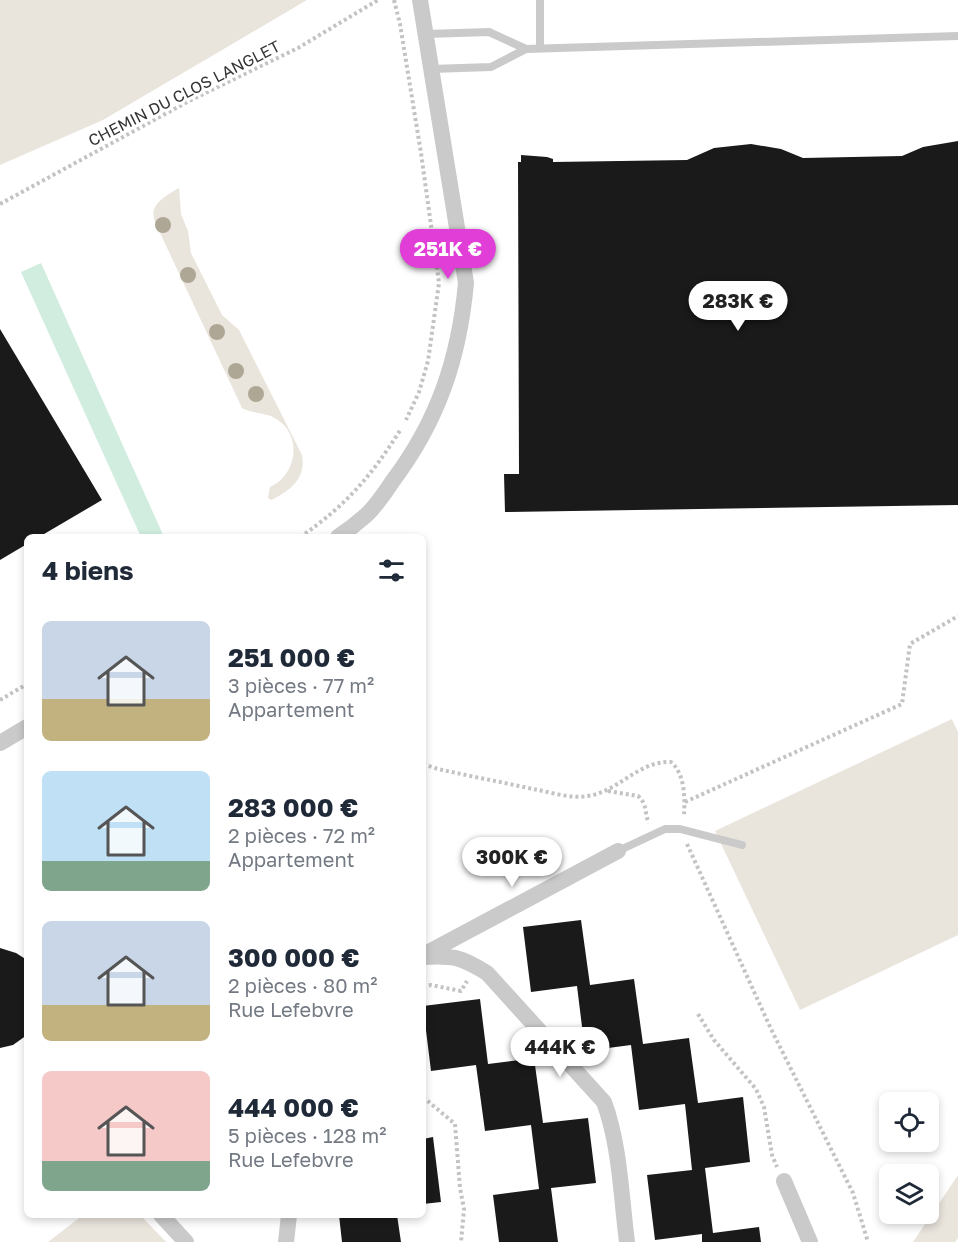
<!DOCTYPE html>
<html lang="fr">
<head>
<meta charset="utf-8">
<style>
	body { margin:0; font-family:"Golos Text",sans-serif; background:#f2f2f3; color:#1f2937; height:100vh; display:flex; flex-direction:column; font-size:22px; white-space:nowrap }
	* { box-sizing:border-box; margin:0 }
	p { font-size:20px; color:#747a83 }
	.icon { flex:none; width:33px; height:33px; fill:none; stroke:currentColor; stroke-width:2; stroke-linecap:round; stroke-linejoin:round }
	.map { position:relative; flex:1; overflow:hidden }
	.sheet { position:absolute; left:24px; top:534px; width:402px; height:684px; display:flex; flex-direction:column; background:#fff; border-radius:9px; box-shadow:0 3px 9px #0003 }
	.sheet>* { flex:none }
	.fabs { position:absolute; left:879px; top:1092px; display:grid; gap:12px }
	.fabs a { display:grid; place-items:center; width:60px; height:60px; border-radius:9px; background:#fff; box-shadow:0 3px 9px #0003; font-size:30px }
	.price { position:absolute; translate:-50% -51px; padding:0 14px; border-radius:21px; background:#fff; color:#222; font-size:20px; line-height:39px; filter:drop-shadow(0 2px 3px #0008) }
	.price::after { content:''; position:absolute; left:50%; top:36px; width:18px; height:14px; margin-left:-9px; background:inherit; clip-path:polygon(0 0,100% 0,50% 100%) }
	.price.current { background:#e03ed6; color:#fff }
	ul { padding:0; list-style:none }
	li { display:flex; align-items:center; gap:18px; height:150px; padding:0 18px }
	li span { display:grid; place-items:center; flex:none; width:168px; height:120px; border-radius:9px; color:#555 }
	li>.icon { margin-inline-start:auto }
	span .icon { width:72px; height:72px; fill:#fffc; stroke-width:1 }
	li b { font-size:26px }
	h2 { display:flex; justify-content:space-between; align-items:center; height:72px; padding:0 18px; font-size:26px }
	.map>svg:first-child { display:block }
	.green { fill:#e9e4dc }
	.water { fill:#d0eddf }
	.building { fill:#1a1a1a }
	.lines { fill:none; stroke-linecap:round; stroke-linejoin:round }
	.path { stroke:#c3c3c3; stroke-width:4; stroke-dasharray:3 3; stroke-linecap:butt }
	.service { stroke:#cacaca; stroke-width:8 }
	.minor { stroke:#cacaca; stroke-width:16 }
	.tree { fill:#afa796 }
	.labels { text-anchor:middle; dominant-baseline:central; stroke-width:6; stroke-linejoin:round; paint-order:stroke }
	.street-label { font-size:16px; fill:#333; stroke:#fff }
</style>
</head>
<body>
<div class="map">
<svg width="958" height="1242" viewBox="0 0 958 1242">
	<rect width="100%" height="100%" fill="#fff"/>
	<path class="green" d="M0,0H307L103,120L0,165Z
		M179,188L181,214L188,231L191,253L222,315L239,330L302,455C306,479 291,490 271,500L268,498L270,487C296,476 303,437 278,420C267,412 253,414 242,408L155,222C148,204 166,196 179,188Z
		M952,719L958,732V935L800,1010L715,831Z
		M958,1175V1238L955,1242H913Z
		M83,1215L142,1217L166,1242H48Z"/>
	<path class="water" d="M41,263L164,537H141L21,272Z"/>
	<path class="building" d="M958,141V505L505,512L504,474H519L518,162H521V155L547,157L553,159V162L687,160L714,148L751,144L781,149L803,158L902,156L923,147Z
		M0,329L102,500L39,537H27V544L0,560Z
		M581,920L590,985L634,979L643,1044L689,1038L698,1103L743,1097L750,1162L705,1168L713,1233L759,1227L761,1242H702V1234L655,1240L647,1175L692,1170L685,1104L639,1110L631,1045L585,1051L577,986L531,992L523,927Z
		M0,948L16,953L27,960V1035L13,1045L0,1048Z
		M480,999L488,1064L534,1058L543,1123L588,1118L596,1183L551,1188L558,1242H499L493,1195L539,1189L531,1125L485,1131L476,1065L431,1071L423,1006Z
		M433,1137L441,1202L423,1204V1139Z
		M339,1215H397L401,1242H342Z"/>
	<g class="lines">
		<path class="path" d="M394,0L400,24L421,153L439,283L428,361L419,392L406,420
			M0,204L189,101L298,48L378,0
			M300,537C346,506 372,475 401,429
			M0,700L27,684
			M423,764L438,769C469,776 501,782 533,789C550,792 570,799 587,796C619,792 637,761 671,762C685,774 685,798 684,815
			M608,791L638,796C648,805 644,813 649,823
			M685,802L902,704L910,644L958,616
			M687,844L771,1029L853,1193L868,1242
			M423,987L431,985L461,991L467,981
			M698,1014L714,1040L756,1089L764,1107L772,1155L777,1167
			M423,1097L455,1124L460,1188L464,1209L461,1242"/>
		<path class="service" d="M540,0V48
			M426,34L489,32L526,49
			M431,69L491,67L526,49L958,36
			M618,851L665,829H680L742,845"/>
		<path class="minor" d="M338,537C347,531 356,524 364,517C375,508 384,494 392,482C438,421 459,359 466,283L420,0
			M0,743L27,727
			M425,954L618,851
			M423,957C453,955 461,957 487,973L604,1102C620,1145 621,1196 627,1242
			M784,1181L810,1242
			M161,1215L186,1242
			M286,1242L289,1215"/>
	</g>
	<g class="tree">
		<circle cx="163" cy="225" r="8"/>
		<circle cx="188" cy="275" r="8"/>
		<circle cx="217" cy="332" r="8"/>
		<circle cx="236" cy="371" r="8"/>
		<circle cx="256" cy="394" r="8"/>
	</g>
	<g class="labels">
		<g class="street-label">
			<text transform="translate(184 93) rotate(-27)">CHEMIN DU CLOS LANGLET</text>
		</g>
	</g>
</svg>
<div class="fabs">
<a><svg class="icon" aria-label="locate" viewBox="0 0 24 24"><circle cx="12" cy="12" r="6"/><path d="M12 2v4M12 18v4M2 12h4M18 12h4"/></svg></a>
<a><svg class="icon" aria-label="layers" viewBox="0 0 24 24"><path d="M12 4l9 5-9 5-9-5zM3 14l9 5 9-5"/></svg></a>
</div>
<b class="price current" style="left:448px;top:280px">251K €</b>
<b class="price" style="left:738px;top:332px">283K €</b>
<b class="price" style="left:512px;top:888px">300K €</b>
<b class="price" style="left:560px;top:1078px">444K €</b>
<section class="sheet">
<h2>4 biens<svg class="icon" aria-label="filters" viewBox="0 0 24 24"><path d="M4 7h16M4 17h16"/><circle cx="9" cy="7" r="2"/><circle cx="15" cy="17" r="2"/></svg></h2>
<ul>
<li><span style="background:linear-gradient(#c9d6e8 65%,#c2b280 0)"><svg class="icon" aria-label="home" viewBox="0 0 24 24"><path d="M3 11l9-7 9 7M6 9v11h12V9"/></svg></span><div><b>251 000 €</b><p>3 pièces · 77 m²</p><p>Appartement</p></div></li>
<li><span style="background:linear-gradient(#bfe0f5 75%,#7fa58c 0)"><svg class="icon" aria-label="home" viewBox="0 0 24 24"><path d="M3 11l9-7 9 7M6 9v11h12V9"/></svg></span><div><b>283 000 €</b><p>2 pièces · 72 m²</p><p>Appartement</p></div></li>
<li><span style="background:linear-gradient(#c9d6e8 70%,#c2b280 0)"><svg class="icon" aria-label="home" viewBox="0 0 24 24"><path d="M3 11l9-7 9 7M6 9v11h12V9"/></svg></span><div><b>300 000 €</b><p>2 pièces · 80 m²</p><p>Rue Lefebvre</p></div></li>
<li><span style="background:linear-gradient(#f6c9c9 75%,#7fa58c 0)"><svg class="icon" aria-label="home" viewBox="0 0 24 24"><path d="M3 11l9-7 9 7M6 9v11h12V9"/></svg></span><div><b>444 000 €</b><p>5 pièces · 128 m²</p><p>Rue Lefebvre</p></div></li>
</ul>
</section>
</div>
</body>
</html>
